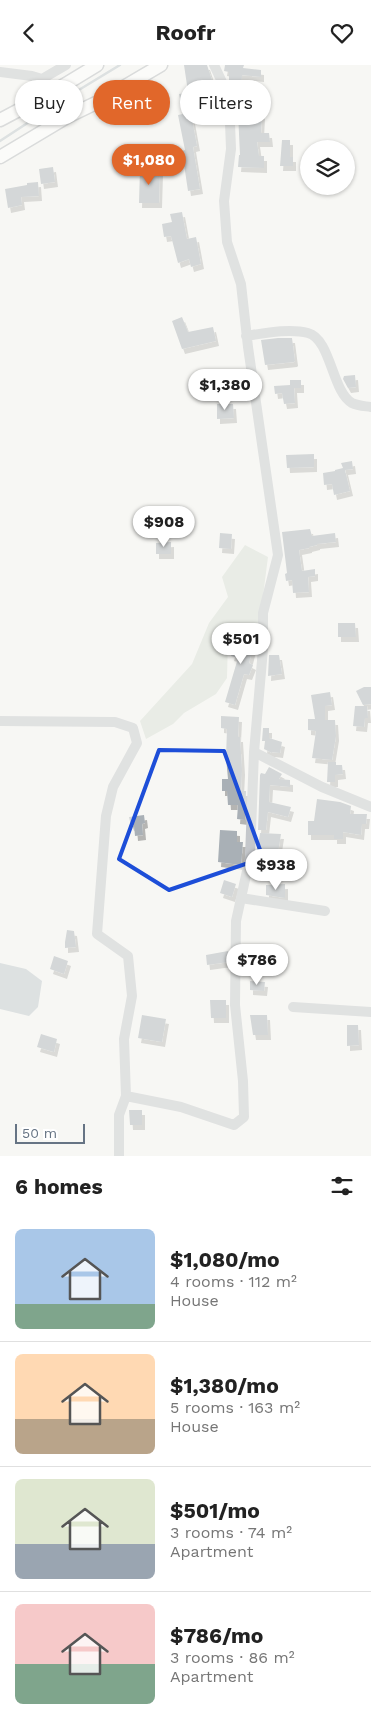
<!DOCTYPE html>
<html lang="en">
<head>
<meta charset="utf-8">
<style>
	body { margin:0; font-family:"Work Sans",sans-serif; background:#f6f6f6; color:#222; height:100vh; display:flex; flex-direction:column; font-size:19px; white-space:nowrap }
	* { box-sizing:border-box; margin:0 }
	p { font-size:16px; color:#767676 }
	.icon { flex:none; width:28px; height:28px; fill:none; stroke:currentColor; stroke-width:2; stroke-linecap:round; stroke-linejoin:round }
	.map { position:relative; height:1091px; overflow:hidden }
	.panel { display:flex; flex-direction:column; background:#fff; flex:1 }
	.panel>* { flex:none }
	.guide { position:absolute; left:15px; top:15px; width:341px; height:45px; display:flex; gap:10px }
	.controls { position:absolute; left:300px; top:75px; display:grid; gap:10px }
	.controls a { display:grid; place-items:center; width:55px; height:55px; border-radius:50%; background:#fff; box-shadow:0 1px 4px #0004; font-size:25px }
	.scale { position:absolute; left:15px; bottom:12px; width:70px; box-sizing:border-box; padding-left:5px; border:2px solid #667484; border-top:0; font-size:14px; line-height:18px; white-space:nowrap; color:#667484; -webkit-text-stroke:4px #fff; paint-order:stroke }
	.price { position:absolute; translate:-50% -42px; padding:0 11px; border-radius:18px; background:#fff; color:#222; font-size:16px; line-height:32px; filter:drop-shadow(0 1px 2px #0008) }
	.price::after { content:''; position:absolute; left:50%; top:30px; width:15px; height:11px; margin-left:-8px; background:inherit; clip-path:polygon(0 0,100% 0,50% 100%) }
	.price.on { background:#e1672a; color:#fff }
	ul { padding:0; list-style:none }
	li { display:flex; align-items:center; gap:15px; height:125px; padding:0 15px }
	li+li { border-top:1px solid #e0e0e0 }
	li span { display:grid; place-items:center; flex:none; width:140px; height:100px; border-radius:8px; color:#555 }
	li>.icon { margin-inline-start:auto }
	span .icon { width:60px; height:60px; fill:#fffc; stroke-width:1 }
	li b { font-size:21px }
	h2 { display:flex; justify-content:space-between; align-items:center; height:60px; padding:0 15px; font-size:21px }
	.tag { padding:0 18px; border-radius:22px; background:#fff; box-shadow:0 1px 4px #0004; font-size:18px; line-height:45px }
	.tag.on { background:#e1672a; color:#fff }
	header { display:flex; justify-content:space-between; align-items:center; height:65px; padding:0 15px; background:#fff; font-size:22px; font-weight:700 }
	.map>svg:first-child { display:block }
	.green { fill:#d7ded5 }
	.water { fill:#bcc5cb }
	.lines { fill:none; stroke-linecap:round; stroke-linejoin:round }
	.stream { stroke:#bcc5cb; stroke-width:2.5 }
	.building { fill:#a9b0b6; filter:url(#shadow) }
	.major-casing { stroke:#b5b9bd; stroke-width:15 }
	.minor { stroke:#c4c7cb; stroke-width:10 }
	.major { stroke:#fff; stroke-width:12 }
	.marked { fill:none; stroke:#1d4ed8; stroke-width:4; stroke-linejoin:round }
</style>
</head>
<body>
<header><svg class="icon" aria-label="back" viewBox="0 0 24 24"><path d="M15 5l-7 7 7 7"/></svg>Roofr<svg class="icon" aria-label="heart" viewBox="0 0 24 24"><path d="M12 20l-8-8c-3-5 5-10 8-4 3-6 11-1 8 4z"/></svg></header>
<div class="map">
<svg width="371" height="1091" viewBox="0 0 371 1091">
	<defs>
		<filter id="shadow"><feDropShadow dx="3" dy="5" stdDeviation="0" flood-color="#0004"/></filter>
	</defs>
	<rect width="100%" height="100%" fill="#f7f7f4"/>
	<path class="green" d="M245,480L268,492L263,531L260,562L242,561L228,574L227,613L216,629L184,648L173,659L146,674L140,656L192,599L209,558L228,532L222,512Z"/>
	<path class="water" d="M0,898L26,904L42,916L38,942L29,951L0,944Z"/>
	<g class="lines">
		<path class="stream" d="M59,37L120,0
			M0,76L55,40"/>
	</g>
	<path class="building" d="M184,0H207L215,24L188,27Z
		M225,0H244L243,3L261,5V12L242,10L241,31H236L232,19L229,15V7L224,6Z
		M189,27L192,42L190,43L197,81L193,82L200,124L188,126L182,86L185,85L178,50L183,49L179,29Z
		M238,48H262L261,68H269L270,77H257L259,91H264V103L238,102L239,90H240Z
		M282,75H290V92H293V101H280Z
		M53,102L55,117L41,119L39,104Z
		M140,103L160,104L159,138H139Z
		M38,117L39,131L21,132L22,140L8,143L5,124L27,120V118Z
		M182,147L187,174L196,172L201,199L191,202L189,194L178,198L171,171L164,172L162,159L172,157L170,149Z
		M182,252L188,267L213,262L216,276L182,284L172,256Z
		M278,273H292L295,296L294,297L265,300L261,275Z
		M355,310L356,322L348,323L343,314L344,311Z
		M290,315H301V323H294L295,338L284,339L282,328L275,329L274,321L290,320Z
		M217,339H233L234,353L217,354Z
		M314,389V402L287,403L286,390Z
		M352,396L353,404L345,405L350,426L334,430L332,419L324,420L323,408L335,406V405L343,403L341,398Z
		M310,464L312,471L335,468L336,477L317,479V480L309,482V483L299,485L302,506L315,504V511L308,512L309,527L293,528L292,515L286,516L285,509L287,508L282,467Z
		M220,468L232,469L231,484L219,483Z
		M171,477V489H156V478Z
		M338,558H355L356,572H338Z
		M242,567L256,570L249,598L253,600L249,610L244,609L235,640L225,637L238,593L231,591L234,580L239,582Z
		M269,590H279L282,609L268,611Z
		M364,622H371V639L363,640L356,626Z
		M330,627L332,640L325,641V655H335L336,671L332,695L312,693L316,666L308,665V654H315L311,630Z
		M355,641H367L368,653H365L364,662L353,661Z
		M221,651L239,652L238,672H240L242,705L241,726H246L245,755L237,754L238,740H228L227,726H222V714H228L226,692L227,664L221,663Z
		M263,663H269V673L282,677L280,688L272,687V688L264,684L265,676H262Z
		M328,697H336V700H342L343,709L335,710V717H327Z
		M269,702L282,709L279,714L290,715V722L270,720L269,737L291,742L288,752L268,747L266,765H258L260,710L261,708L265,709Z
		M317,734L340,737L351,741L350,749H367L366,759H362L361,770L343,767V774H334V770H308V756H314Z
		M144,750L145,758L142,759L143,770L135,771L134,760L131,761L129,752Z
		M220,765L237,766V777H243L241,800L218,797Z
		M260,768L281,769L278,788L267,787L264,798L256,795Z
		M224,815L236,819L232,832L220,828Z
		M285,819V833L266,830V820Z
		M67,865L74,866L76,882L65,883V877Z
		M228,886L229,897L207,900L206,890Z
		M54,891L68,896L64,909L50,904Z
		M250,916L265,917L264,926L250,925Z
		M210,935H226V953H211Z
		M142,950L166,954L162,977L138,973Z
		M250,950H267L268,970H253Z
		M347,960H358L359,980L347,981Z
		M41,969L57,974L54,987L37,982Z
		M129,1045H142V1060H130Z"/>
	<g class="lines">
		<defs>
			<path id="major" d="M0,55L51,28L97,0
				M0,92L67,52L100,36L161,0"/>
		</defs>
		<use href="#major" class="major-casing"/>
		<path class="minor" d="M214,0L229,32L231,84L224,136L227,177L241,219L248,282L278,490L263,548V584L254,687L322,722L371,742
			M0,7L32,11L42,14L67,52
			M42,14L66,0
			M246,271C265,268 290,263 308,268C331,274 332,327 352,338C358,341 365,341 371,342
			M0,656L115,657L133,663L137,678L113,722L106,751L97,869L128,891L132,931L124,974L126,1031
			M241,833L325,846
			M293,942L371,947
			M119,1091V1050L126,1031L181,1042L234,1060L244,1052L243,1016L235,940L236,856L250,792L254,687"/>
		<use href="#major" class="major"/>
	</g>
	<path d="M0 0H371V1091H0ZM159,685L224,686L263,793L169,825L119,794Z" fill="#f7f7f4" fill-opacity=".55" fill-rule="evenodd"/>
	<path class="marked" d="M159,685L224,686L263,793L169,825L119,794Z"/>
</svg>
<div class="controls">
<a><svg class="icon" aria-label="layers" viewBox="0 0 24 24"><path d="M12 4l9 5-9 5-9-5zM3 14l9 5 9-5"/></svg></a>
</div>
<div class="scale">50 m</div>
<b class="price on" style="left:149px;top:121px">$1,080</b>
<b class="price" style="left:225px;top:346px">$1,380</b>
<b class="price" style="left:164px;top:483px">$908</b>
<b class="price" style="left:241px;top:600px">$501</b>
<b class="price" style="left:276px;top:826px">$938</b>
<b class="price" style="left:257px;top:921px">$786</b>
<div class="guide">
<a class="tag">Buy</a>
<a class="tag on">Rent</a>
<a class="tag">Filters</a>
</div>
</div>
<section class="panel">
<h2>6 homes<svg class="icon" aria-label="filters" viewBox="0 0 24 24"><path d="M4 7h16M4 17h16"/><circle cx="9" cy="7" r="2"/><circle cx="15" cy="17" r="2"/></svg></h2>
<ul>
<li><span style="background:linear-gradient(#a9c7e8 75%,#7fa58c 0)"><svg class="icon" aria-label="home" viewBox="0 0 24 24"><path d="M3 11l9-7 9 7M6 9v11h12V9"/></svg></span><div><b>$1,080/mo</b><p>4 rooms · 112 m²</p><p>House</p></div></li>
<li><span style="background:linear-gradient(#ffd9b3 65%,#b9a48a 0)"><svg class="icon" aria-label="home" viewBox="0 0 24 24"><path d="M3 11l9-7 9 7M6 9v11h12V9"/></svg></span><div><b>$1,380/mo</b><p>5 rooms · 163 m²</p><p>House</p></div></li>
<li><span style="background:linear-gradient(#dfe7d0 65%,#9aa5b1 0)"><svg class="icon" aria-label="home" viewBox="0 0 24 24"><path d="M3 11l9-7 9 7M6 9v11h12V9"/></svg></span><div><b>$501/mo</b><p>3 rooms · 74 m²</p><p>Apartment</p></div></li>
<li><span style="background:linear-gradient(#f6c9c9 60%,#7fa58c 0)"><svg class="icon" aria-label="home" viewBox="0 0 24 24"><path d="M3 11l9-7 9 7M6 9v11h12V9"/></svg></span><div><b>$786/mo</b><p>3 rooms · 86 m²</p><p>Apartment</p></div></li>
</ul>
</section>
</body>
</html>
